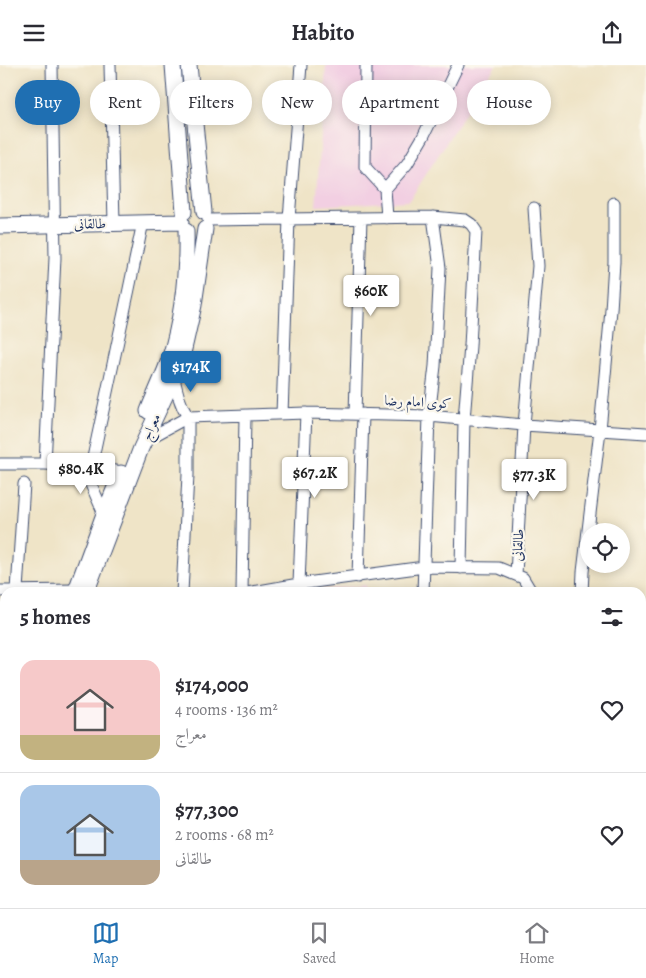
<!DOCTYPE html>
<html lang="en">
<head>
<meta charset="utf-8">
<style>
	body { margin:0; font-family:Alegreya,Amiri,serif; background:#f7f7f7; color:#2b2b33; height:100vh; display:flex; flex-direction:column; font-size:19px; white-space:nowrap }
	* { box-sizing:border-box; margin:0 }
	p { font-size:16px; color:#7c7c81 }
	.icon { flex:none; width:28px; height:28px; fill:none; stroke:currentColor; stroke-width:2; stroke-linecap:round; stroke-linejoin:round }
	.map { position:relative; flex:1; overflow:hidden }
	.details { position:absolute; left:0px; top:522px; width:646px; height:321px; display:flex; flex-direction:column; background:#fff; border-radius:15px 15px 0 0; box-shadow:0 2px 12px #0003 }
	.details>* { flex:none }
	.guide { position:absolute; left:15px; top:15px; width:616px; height:45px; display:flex; gap:10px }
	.buttons { position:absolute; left:580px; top:458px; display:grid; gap:10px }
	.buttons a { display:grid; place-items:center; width:50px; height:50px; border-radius:50%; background:#fff; box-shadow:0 2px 12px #0003; font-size:25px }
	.price { position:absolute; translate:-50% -42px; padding:0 11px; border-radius:5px; background:#fff; color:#222; font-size:16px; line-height:32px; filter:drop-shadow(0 1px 2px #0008) }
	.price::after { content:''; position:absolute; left:50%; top:30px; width:15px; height:11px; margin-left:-8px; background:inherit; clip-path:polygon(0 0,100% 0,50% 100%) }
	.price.on { background:#1f6fb2; color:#fff }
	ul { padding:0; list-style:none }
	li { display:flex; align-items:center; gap:15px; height:125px; padding:0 20px }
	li+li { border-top:1px solid #e1e1e2 }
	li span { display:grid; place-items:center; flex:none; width:140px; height:100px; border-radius:15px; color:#555 }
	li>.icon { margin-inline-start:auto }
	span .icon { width:60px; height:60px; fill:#fffc; stroke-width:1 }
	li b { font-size:21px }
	h2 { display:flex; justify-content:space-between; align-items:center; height:60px; padding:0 20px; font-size:21px }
	.tag { padding:0 18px; border-radius:22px; background:#fff; box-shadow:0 2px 12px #0003; font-size:18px; line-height:45px }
	.tag.on { background:#1f6fb2; color:#fff }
	header { display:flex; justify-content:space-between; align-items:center; height:65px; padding:0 20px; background:#fff; font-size:22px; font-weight:700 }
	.menu { display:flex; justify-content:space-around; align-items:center; height:70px; border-top:1px solid #e1e1e2; background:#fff; font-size:14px; color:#7c7c81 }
	.menu a { display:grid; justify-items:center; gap:2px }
	.menu .on { color:#1f6fb2 }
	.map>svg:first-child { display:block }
	.built { fill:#f2cfe2 }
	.green { fill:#7bce91; stroke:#4b7e78 }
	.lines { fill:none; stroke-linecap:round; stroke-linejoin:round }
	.minor-casing { stroke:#3b4a6e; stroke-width:13 }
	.major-casing { stroke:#3b4a6e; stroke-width:17 }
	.highway-casing { stroke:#3b4a6e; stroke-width:18 }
	.path { stroke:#3b4a6e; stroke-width:1; stroke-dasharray:1 4; stroke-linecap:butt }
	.minor { stroke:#fff; stroke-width:11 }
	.major { stroke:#fff; stroke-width:15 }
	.highway { stroke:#fff; stroke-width:16 }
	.labels { text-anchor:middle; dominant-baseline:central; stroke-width:4.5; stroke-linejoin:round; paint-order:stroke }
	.street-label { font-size:14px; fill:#1b2f5e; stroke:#fbf7ec }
</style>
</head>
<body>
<header><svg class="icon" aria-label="menu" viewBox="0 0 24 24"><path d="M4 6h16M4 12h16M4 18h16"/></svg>Habito<svg class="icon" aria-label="share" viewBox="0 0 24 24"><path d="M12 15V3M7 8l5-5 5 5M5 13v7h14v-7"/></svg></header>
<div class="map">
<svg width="646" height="843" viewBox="0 0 646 843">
	<rect width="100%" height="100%" fill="#fbf7ec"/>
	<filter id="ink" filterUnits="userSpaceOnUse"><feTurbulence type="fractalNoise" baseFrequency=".02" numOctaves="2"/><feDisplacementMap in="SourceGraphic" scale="10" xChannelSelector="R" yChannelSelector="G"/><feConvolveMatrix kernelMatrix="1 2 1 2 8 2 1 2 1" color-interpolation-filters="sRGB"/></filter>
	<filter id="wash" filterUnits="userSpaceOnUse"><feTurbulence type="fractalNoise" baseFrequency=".0096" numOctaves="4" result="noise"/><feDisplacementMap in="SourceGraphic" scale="20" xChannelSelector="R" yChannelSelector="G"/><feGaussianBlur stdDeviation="1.12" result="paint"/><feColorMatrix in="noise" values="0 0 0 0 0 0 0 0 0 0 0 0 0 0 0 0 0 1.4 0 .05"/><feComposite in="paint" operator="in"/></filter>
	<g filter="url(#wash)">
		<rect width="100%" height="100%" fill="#efe4c7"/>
		<path class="built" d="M326,0H496L409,136L316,141Z
			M366,520V527H297Z"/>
		<path class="green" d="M61,839H275L276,843H15Z
			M448,839H548L572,843H445Z"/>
	</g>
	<g filter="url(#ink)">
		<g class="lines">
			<defs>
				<path id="minor" d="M110,0L114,158
					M366,0L365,102L385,124L387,153
					M385,124L407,99L423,72L458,0
					M208,155L433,152L465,155L471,159L476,166L470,281L464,355L461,503
					M174,313C177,327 180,340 188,352
					M282,349L289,154L301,0
					M355,349L361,153
					M144,376L188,352L306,348L429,351L524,360L646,368
					M0,399H45L83,401L122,407
					M45,399L55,193L52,0
					M83,401L104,449
					M91,402L129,224L143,157
					M516,510L524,360L538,201L534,143
					M358,512L363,349
					M299,519L306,348
					M17,525L24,419
					M0,526L75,525
					M182,528L188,410V352
					M242,528L245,351
					M247,528L299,519L424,502L499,503L523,513L532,528
					M423,528L429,351L435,301L440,203L433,152
					M582,528L583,507L600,365L611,245L614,197V138
					M0,609L5,639
					M641,635L646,633
					M0,692L5,678"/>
				<path id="major" d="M173,0L184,147
					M189,0L204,147
					M0,161L181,157
					M148,346C155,328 164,310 170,292C183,250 187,210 186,166
					M75,528L104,449L121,408
					M86,528L141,383L181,297L194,240L205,164
					M641,812L646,813
					M0,815H5
					M641,829L646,830
					M0,833H5"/>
				<path id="highway" d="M291,839L292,843
					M305,843L312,839
					M339,843L342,839"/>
			</defs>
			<use href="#minor" class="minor-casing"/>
			<use href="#major" class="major-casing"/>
			<use href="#highway" class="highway-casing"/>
			<path class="path" d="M548,839L586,843"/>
			<use href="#minor" class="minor"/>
			<use href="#major" class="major"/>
			<use href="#highway" class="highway"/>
		</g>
	</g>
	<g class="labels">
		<g class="street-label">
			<text transform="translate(90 159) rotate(-1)">طالقانی</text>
			<text transform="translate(418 337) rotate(3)">کوی امام رضا</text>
			<text transform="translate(151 362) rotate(-65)">معراج</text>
			<text transform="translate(518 480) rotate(-87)">طالقانی</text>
		</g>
	</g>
</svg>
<div class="buttons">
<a><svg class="icon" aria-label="locate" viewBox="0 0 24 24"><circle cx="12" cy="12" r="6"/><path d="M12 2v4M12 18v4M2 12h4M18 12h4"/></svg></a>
</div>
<b class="price" style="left:371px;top:252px">$60K</b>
<b class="price on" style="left:191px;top:328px">$174K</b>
<b class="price" style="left:81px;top:430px">$80.4K</b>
<b class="price" style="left:315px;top:434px">$67.2K</b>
<b class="price" style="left:534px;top:436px">$77.3K</b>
<div class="guide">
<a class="tag on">Buy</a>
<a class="tag">Rent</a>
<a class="tag">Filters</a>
<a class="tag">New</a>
<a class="tag">Apartment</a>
<a class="tag">House</a>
</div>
<section class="details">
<h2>5 homes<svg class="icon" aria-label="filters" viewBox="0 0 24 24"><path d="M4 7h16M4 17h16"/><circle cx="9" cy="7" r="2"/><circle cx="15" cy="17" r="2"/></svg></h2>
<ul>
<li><span style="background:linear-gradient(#f6c9c9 75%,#c2b280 0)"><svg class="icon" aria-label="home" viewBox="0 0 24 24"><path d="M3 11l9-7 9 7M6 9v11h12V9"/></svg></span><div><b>$174,000</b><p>4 rooms · 136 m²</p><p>معراج</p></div><svg class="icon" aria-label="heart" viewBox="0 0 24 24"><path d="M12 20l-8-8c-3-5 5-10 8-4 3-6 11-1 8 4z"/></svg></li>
<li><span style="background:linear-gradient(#a9c7e8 75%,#b9a48a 0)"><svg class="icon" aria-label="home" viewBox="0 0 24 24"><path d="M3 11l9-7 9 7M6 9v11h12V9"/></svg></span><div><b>$77,300</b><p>2 rooms · 68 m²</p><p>طالقانی</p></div><svg class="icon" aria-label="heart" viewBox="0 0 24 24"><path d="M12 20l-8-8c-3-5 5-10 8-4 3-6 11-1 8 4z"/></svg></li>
</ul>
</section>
</div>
<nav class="menu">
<a class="on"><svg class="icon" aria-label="map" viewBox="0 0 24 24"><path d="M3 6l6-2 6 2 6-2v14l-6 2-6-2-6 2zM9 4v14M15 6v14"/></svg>Map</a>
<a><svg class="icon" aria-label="saved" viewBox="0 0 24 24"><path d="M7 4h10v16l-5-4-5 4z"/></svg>Saved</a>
<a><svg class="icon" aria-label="home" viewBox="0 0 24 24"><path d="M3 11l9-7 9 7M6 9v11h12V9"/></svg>Home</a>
</nav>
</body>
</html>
